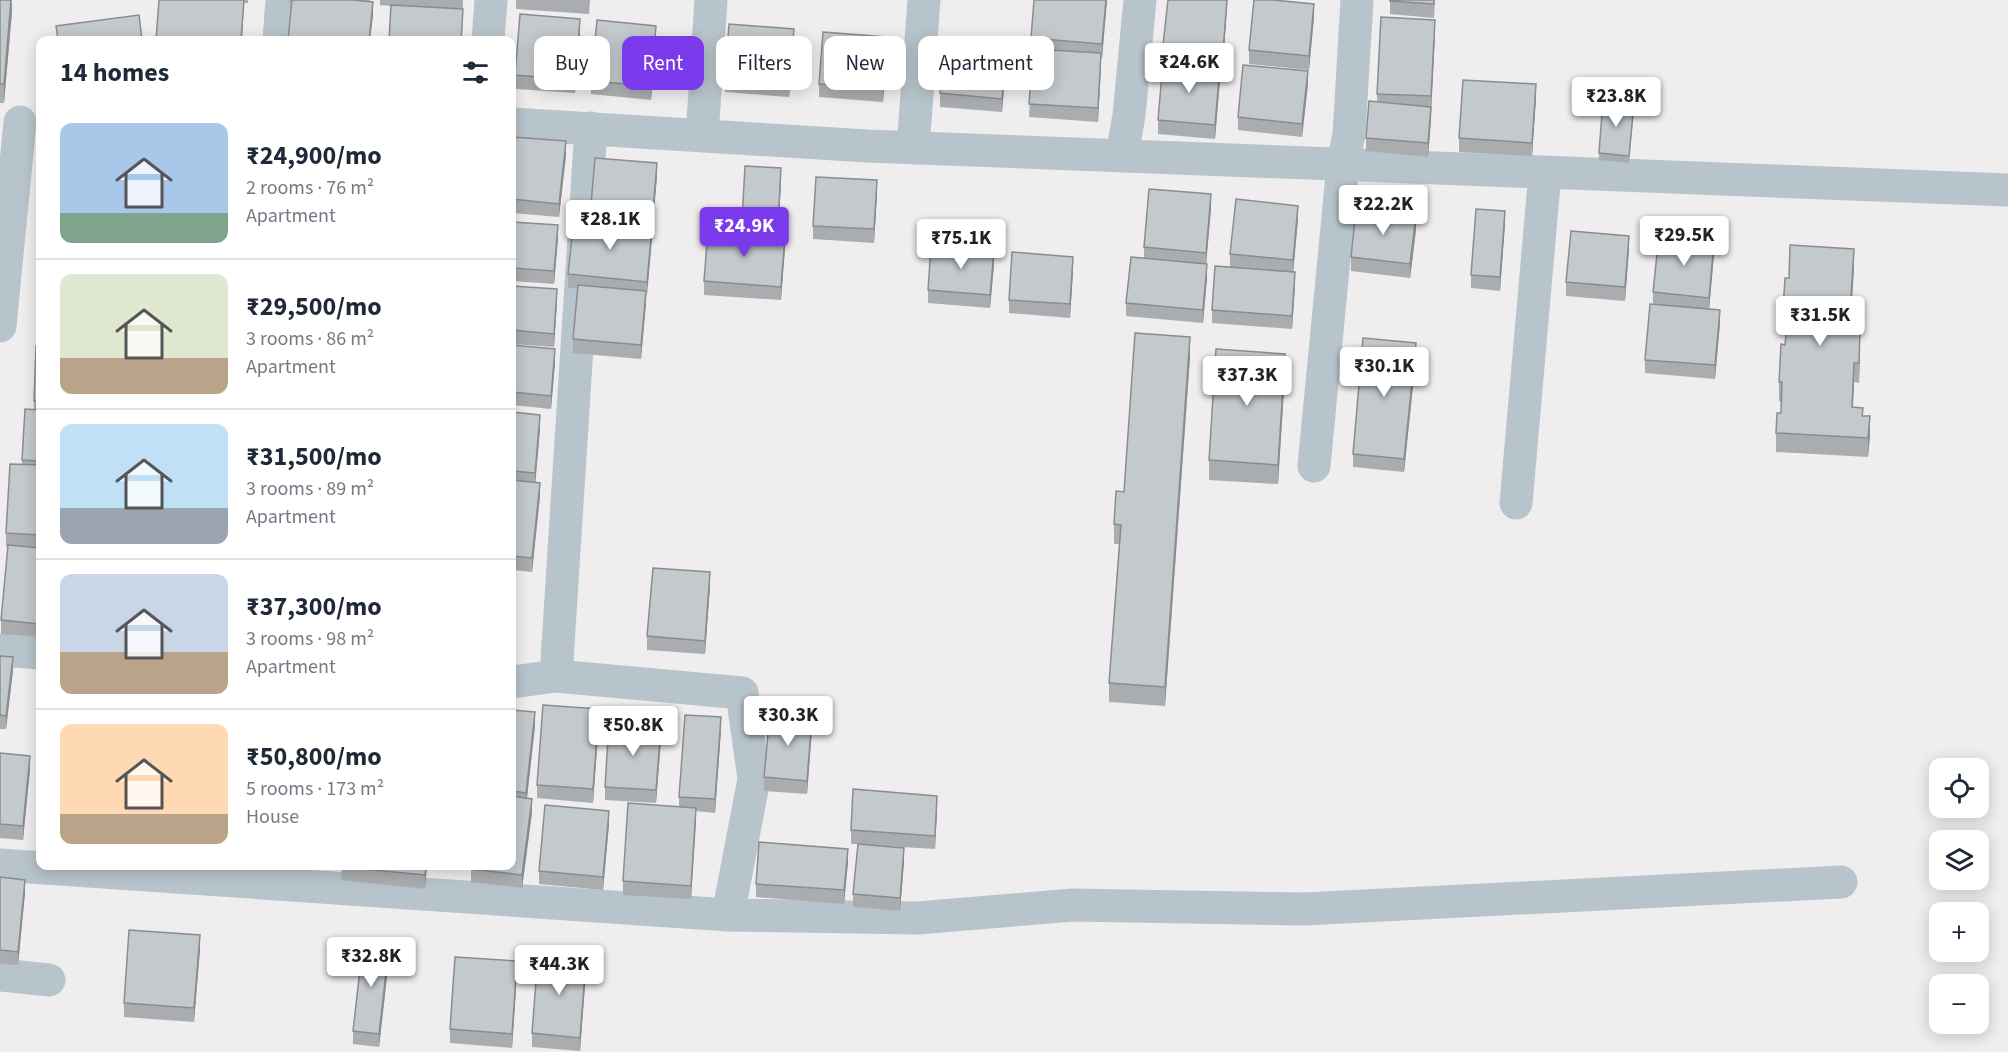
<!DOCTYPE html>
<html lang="en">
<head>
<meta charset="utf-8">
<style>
	body { margin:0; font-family:"Source Sans 3",sans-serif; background:#f6f6f7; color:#1f2937; height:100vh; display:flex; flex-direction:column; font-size:22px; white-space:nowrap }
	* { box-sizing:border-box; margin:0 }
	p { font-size:20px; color:#747a83 }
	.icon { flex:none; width:33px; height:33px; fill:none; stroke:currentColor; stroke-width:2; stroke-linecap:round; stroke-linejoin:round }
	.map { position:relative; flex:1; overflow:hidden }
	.details { position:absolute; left:36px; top:36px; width:480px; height:834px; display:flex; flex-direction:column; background:#fff; border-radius:12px; box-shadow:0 3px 15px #0003 }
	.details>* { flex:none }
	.hud { position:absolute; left:534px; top:36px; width:570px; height:54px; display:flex; gap:12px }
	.tools { position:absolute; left:1929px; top:758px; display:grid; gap:12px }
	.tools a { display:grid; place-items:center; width:60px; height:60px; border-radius:12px; background:#fff; box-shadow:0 3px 15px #0003; font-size:30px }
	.price { position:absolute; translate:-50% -51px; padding:0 14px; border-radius:6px; background:#fff; color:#222; font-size:20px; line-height:39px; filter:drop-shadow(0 2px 3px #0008) }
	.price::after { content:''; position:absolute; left:50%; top:36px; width:18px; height:14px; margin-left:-9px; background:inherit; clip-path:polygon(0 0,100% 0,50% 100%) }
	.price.current { background:#7c3aed; color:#fff }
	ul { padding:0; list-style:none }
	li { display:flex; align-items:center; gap:18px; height:150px; padding:0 24px }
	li+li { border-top:2px solid #e0e1e3 }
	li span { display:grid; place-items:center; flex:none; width:168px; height:120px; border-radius:12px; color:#555 }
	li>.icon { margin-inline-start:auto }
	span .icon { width:72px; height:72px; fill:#fffc; stroke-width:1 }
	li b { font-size:26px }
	h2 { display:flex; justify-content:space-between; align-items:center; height:72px; padding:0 24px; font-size:26px }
	.pill { padding:0 21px; border-radius:12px; background:#fff; box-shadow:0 3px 15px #0003; font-size:21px; line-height:54px }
	.pill.current { background:#7c3aed; color:#fff }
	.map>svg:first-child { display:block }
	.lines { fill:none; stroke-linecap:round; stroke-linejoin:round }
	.street { stroke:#b8c4cb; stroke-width:33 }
	.wall { fill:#a9adb0 }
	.shaded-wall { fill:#898d90 }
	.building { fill:#c4c9cd; stroke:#898d90; stroke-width:1.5 }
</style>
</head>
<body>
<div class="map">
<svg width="2008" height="1052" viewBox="0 0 2008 1052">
	<rect width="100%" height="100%" fill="#f0edee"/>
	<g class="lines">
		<path class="street" d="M279,40L282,0
			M488,40L491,0
			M512,124L867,146L2008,190
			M702,136L711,0
			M913,148L924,0
			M1122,156L1129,115L1140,0
			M0,326L20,122
			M1314,466L1343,165L1349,134L1357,0
			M1516,503L1545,173
			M0,650L40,653
			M556,676L591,128
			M512,682L556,676L742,693L754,779L728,915
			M0,865L728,915L918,918L1073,905L1304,909L1841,882
			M0,975L49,980"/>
	</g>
	<path class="wall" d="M0,0H12V11L4,103H0Z
		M159,0H248V3H244V9Z
		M289,0H370L373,15L370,40H288L291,3H289Z
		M380,0H463L462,40H389L391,6L380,5Z
		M516,0H590L589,14L516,9Z
		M1107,0L1102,58H1101L1098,122L1029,117L1032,52H1031V38Z
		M1227,0L1223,64L1163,59V45Z
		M1390,0H1435L1434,18L1390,14Z
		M1314,17L1309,70L1249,64V50Z
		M580,32L575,93L515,89V75Z
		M1435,34L1431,120L1428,157L1366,151V138L1377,102V94Z
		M656,39L651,100L591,94V81Z
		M794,42L789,97L725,92V78Z
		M887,50L883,102L819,97V84Z
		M1007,56L1002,112L940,107V93Z
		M1220,80L1215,139L1158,134V120Z
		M1308,84L1302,137L1238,130V117Z
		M1536,98L1532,156L1459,152V138Z
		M1634,110L1629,163L1599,160V153Z
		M512,137L566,155L559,217L512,213Z
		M657,176L641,359L573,353V339L577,288H568V274L590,221V216Z
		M781,181L778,234L785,248L781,300L704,295V281L742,231V220Z
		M877,194L874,243L813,239V226Z
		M1211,208L1206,264L1207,278L1203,323L1126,316V303L1144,258V247Z
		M1298,219L1293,272L1295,285L1292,329L1212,323V310L1230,267V254Z
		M512,222L558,239L554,284L512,281Z
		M1505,224L1500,291L1471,288V275Z
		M1416,230L1410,278L1351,271V257Z
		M1629,249L1625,301L1566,296V282Z
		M1714,254L1709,309L1720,323L1715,379L1645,373V360L1653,304V292Z
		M994,265L990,308L928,303V290Z
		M1854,268L1850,329L1860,348L1859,383L1854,382L1853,407L1863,416L1870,435L1868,457L1776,452V433L1781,413V402L1779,401V382L1785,345L1786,329H1783V310L1789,278Z
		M1073,270L1070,318L1009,313V300Z
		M512,286L557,302L554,347L512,344Z
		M512,345L555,363L551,409L512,405Z
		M40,347V637L1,634V620L8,547H6V533L22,464L25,409L34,410V401Z
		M1190,357L1165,706L1109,702V683L1119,544H1114V524L1124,492Z
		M1416,357L1404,472L1353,467V454Z
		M1285,373L1278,484L1209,480V460Z
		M512,412L540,429L535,483L540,496L532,572L512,570Z
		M710,586L705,654L647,650V636Z
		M0,656L13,670L6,729H0Z
		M512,710L535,726L527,798L532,812L522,888L471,882V866H512Z
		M599,722L593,803L537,798V785Z
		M812,729L807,794L764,791V777Z
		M721,730L715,813L696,811L691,899L623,895V881L679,807V797Z
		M661,740L656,803L605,800V787Z
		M0,753L30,769L23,840L0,838Z
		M40,770V799H39V786Z
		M937,809L935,849L870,845L904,862L900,911L853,907V894L858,844H851V830Z
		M609,824L603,890L539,884V871Z
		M848,862L844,904L756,897V884Z
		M342,866H427L425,889L341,880Z
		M0,877L25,893L18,965L0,964Z
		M200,949L194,1022L124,1017V1003Z
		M389,959L379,1047L353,1044V1031Z
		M586,972L580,1051L532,1047V1033Z
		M517,974L512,1048L450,1043V1029Z"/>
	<path class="shaded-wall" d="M11,0L12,11L4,103V84Z
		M244,0L242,40H241Z
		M1106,0H1107L1102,58V44Z
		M1227,0V8L1223,64V51Z
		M373,2V15L370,40H369Z
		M1314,4V17L1309,70V56Z
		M580,19V32L575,93V80Z
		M1435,20V34L1431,110V96Z
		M656,26V39L651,100V86Z
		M794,29V42L789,97V84Z
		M887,37V50L883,102V88Z
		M1007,43V56L1002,112V99Z
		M1101,53V67L1098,122V108Z
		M1220,67V80L1215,139V125Z
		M1308,71V84L1302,137V124Z
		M1536,84V98L1532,156V143Z
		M1431,107V120L1428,157V143Z
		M566,141V155L559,217V204Z
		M657,163V176L652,235V221Z
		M781,168V181L778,236V223Z
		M877,180V194L874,243V229Z
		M1211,194V208L1206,266V253Z
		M1298,206V219L1293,274V260Z
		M1505,211V224L1500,291V277Z
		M1416,216V230L1410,278V264Z
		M558,225V239L554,284V271Z
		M652,227V240L647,295V282Z
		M785,235V248L781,300V287Z
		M1629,236V249L1625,301V287Z
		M1714,241V254L1709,311V298Z
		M1854,249V268L1849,348V329Z
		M994,251V265L990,308V295Z
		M1073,257V270L1070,318V304Z
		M1207,264V278L1203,323V310Z
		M1295,272V285L1292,329V316Z
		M557,289V302L554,347V334Z
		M646,291V304L641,359V345Z
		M1720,310V323L1715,379V365Z
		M1860,329V348L1859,383V363Z
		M1190,337V357L1165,706V687Z
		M1416,343V357L1404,472V459Z
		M555,349V363L551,409V396Z
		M1285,354V373L1278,484V465Z
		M1854,363V382L1852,426V407Z
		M540,415V429L535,487V473Z
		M1870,416V435L1868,457V438Z
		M540,483V496L532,572V558Z
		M710,572V586L705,654V641Z
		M13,657V670L6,729V716Z
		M599,709V722L593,803V789Z
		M535,712V726L526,806V793Z
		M812,716V729L807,794V781Z
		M721,717V730L715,813V799Z
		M661,727V740L656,803V790Z
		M30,756V769L23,840V826Z
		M937,796V809L935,849V836Z
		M532,799V812L522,888V875Z
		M696,808V822L691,899V886Z
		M609,811V824L603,890V877Z
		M904,848V862L900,911V898Z
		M848,849V862L844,904V890Z
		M426,866H427L425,889V875Z
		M25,880V893L18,965V952Z
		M200,935V949L194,1022V1008Z
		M389,946V959L379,1047V1034Z
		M586,959V972L580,1051V1038Z
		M517,961V974L512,1048V1034Z"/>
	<path class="building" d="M0,0H11L4,84H0Z
		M159,0H244L241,40H156Z
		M292,0H353L373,2L369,40H288Z
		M1034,0H1106L1102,44L1031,38Z
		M1168,0H1227L1223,51L1163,45Z
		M1254,0H1273L1314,4L1309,56L1249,50Z
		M1390,0H1434V4L1390,1Z
		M391,5L463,9L461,40H389Z
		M520,14L580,19L575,80L515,75Z
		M139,15L142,40H58L56,26Z
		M1381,17L1435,20L1431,96L1377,94Z
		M597,20L656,26L651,86L591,81Z
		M729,24L794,29L789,84L725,78Z
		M823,32L887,37L883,88L819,84Z
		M944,37L1007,43L1002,99L940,93Z
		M1033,49L1101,53L1098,108L1029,104Z
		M1163,62L1220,67L1215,125L1158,120Z
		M1243,65L1308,71L1302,124L1238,117Z
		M1463,80L1536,84L1532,143L1459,138Z
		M1603,100L1634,103L1629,156L1599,153Z
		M1369,101L1431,107L1428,143L1366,138Z
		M512,137L566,141L559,204L512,199Z
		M595,158L657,163L652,221L590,216Z
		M745,166L781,168L778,223L742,220Z
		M816,177L877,180L874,229L813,226Z
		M1149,189L1211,194L1206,253L1144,247Z
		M1236,199L1298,206L1293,260L1230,254Z
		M1356,209L1416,216L1410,264L1351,257Z
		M1476,209L1505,211L1500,277L1471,275Z
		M574,219L652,227L647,282L568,274Z
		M512,222L558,225L554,271L512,268Z
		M708,229L785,235L781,287L704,281Z
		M1571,231L1629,236L1625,287L1566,282Z
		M1659,235L1714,241L1709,298L1653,292Z
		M1790,245L1854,249L1849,329H1860L1859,363H1854L1852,407L1863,408L1862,416H1870L1868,438L1776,433L1777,413H1781L1782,382H1779L1781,344L1785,345L1788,310H1783L1785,278H1789Z
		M931,246L994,251L990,295L928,290Z
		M1012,252L1073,257L1070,304L1009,300Z
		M1131,257L1207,264L1203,310L1126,303Z
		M1215,266L1295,272L1292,316L1212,310Z
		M578,285L646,291L641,345L573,339Z
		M512,286L557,289L554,334L512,330Z
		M1650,304L1720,310L1715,365L1645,360Z
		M1135,333L1190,337L1165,687L1109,683L1121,525L1114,524L1116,491L1124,492Z
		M1363,338L1416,343L1404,459L1353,454Z
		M512,345L555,349L551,396L512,392Z
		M36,346L40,347V401H34Z
		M1216,349L1285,354L1278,465L1209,460Z
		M25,409L40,410V461L22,460Z
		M512,412L540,415L535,473L512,471Z
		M10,464L40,465V535L6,533Z
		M512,480L540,483L532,558L512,556Z
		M8,545L40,548V624L1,620Z
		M653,568L710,572L705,641L647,636Z
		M0,656L13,657L6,716L0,715Z
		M543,705L599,709L593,789L537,785Z
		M512,710L535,712L526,793L512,791Z
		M770,712L812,716L807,781L764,777Z
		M685,715L721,717L715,799L679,797Z
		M609,723L661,727L656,790L605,787Z
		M0,753L30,756L23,826L0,824Z
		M40,770V786H39Z
		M853,789L937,796L935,836L851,830Z
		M512,796L532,799L522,875L471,869V866H512Z
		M628,803L696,808L691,886L623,881Z
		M545,805L609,811L603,877L539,871Z
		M759,842L848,849L844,890L756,884Z
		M858,844L904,848L900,898L853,894Z
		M342,866H426L425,875L341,867Z
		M0,877L25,880L18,952L0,950Z
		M129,930L200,935L194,1008L124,1003Z
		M363,943L389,946L379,1034L353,1031Z
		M538,955L586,959L580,1038L532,1033Z
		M455,957L517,961L512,1034L450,1029Z"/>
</svg>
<div class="tools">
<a><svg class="icon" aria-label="locate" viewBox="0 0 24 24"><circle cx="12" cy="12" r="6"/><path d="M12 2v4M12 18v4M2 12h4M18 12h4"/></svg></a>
<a><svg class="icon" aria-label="layers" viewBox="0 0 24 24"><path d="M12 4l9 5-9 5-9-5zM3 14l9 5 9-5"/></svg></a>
<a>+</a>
<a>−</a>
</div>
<b class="price" style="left:1189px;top:94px">₹24.6K</b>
<b class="price" style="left:1616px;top:128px">₹23.8K</b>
<b class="price" style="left:1383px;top:236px">₹22.2K</b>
<b class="price" style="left:610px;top:251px">₹28.1K</b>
<b class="price current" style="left:744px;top:258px">₹24.9K</b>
<b class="price" style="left:1684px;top:267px">₹29.5K</b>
<b class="price" style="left:961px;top:270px">₹75.1K</b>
<b class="price" style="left:1820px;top:347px">₹31.5K</b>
<b class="price" style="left:1384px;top:398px">₹30.1K</b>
<b class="price" style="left:1247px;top:407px">₹37.3K</b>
<b class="price" style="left:788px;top:747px">₹30.3K</b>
<b class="price" style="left:633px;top:757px">₹50.8K</b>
<b class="price" style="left:371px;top:988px">₹32.8K</b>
<b class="price" style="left:559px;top:996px">₹44.3K</b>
<div class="hud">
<a class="pill">Buy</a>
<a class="pill current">Rent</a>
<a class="pill">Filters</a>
<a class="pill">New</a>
<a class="pill">Apartment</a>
</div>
<section class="details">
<h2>14 homes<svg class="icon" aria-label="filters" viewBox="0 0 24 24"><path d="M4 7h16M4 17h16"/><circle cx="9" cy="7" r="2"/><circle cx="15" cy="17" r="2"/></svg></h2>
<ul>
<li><span style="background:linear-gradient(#a9c7e8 75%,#7fa58c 0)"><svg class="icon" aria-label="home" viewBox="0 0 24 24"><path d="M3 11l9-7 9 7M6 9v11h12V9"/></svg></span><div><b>₹24,900/mo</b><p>2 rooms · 76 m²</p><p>Apartment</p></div></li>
<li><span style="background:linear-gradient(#dfe7d0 70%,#b9a48a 0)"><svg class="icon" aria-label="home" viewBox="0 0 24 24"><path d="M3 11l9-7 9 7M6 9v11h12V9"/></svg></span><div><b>₹29,500/mo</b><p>3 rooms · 86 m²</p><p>Apartment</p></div></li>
<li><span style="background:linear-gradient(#bfe0f5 70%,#9aa5b1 0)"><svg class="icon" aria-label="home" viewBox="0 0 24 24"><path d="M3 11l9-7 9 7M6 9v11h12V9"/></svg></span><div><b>₹31,500/mo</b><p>3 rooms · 89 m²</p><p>Apartment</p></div></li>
<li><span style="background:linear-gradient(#c9d6e8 65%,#b9a48a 0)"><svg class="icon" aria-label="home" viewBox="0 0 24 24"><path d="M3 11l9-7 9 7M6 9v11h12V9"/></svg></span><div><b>₹37,300/mo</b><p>3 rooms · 98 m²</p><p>Apartment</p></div></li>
<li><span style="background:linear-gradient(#ffd9b3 75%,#b9a48a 0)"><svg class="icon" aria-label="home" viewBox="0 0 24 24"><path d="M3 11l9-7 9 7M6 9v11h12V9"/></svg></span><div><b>₹50,800/mo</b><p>5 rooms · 173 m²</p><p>House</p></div></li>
</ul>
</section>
</div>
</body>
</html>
